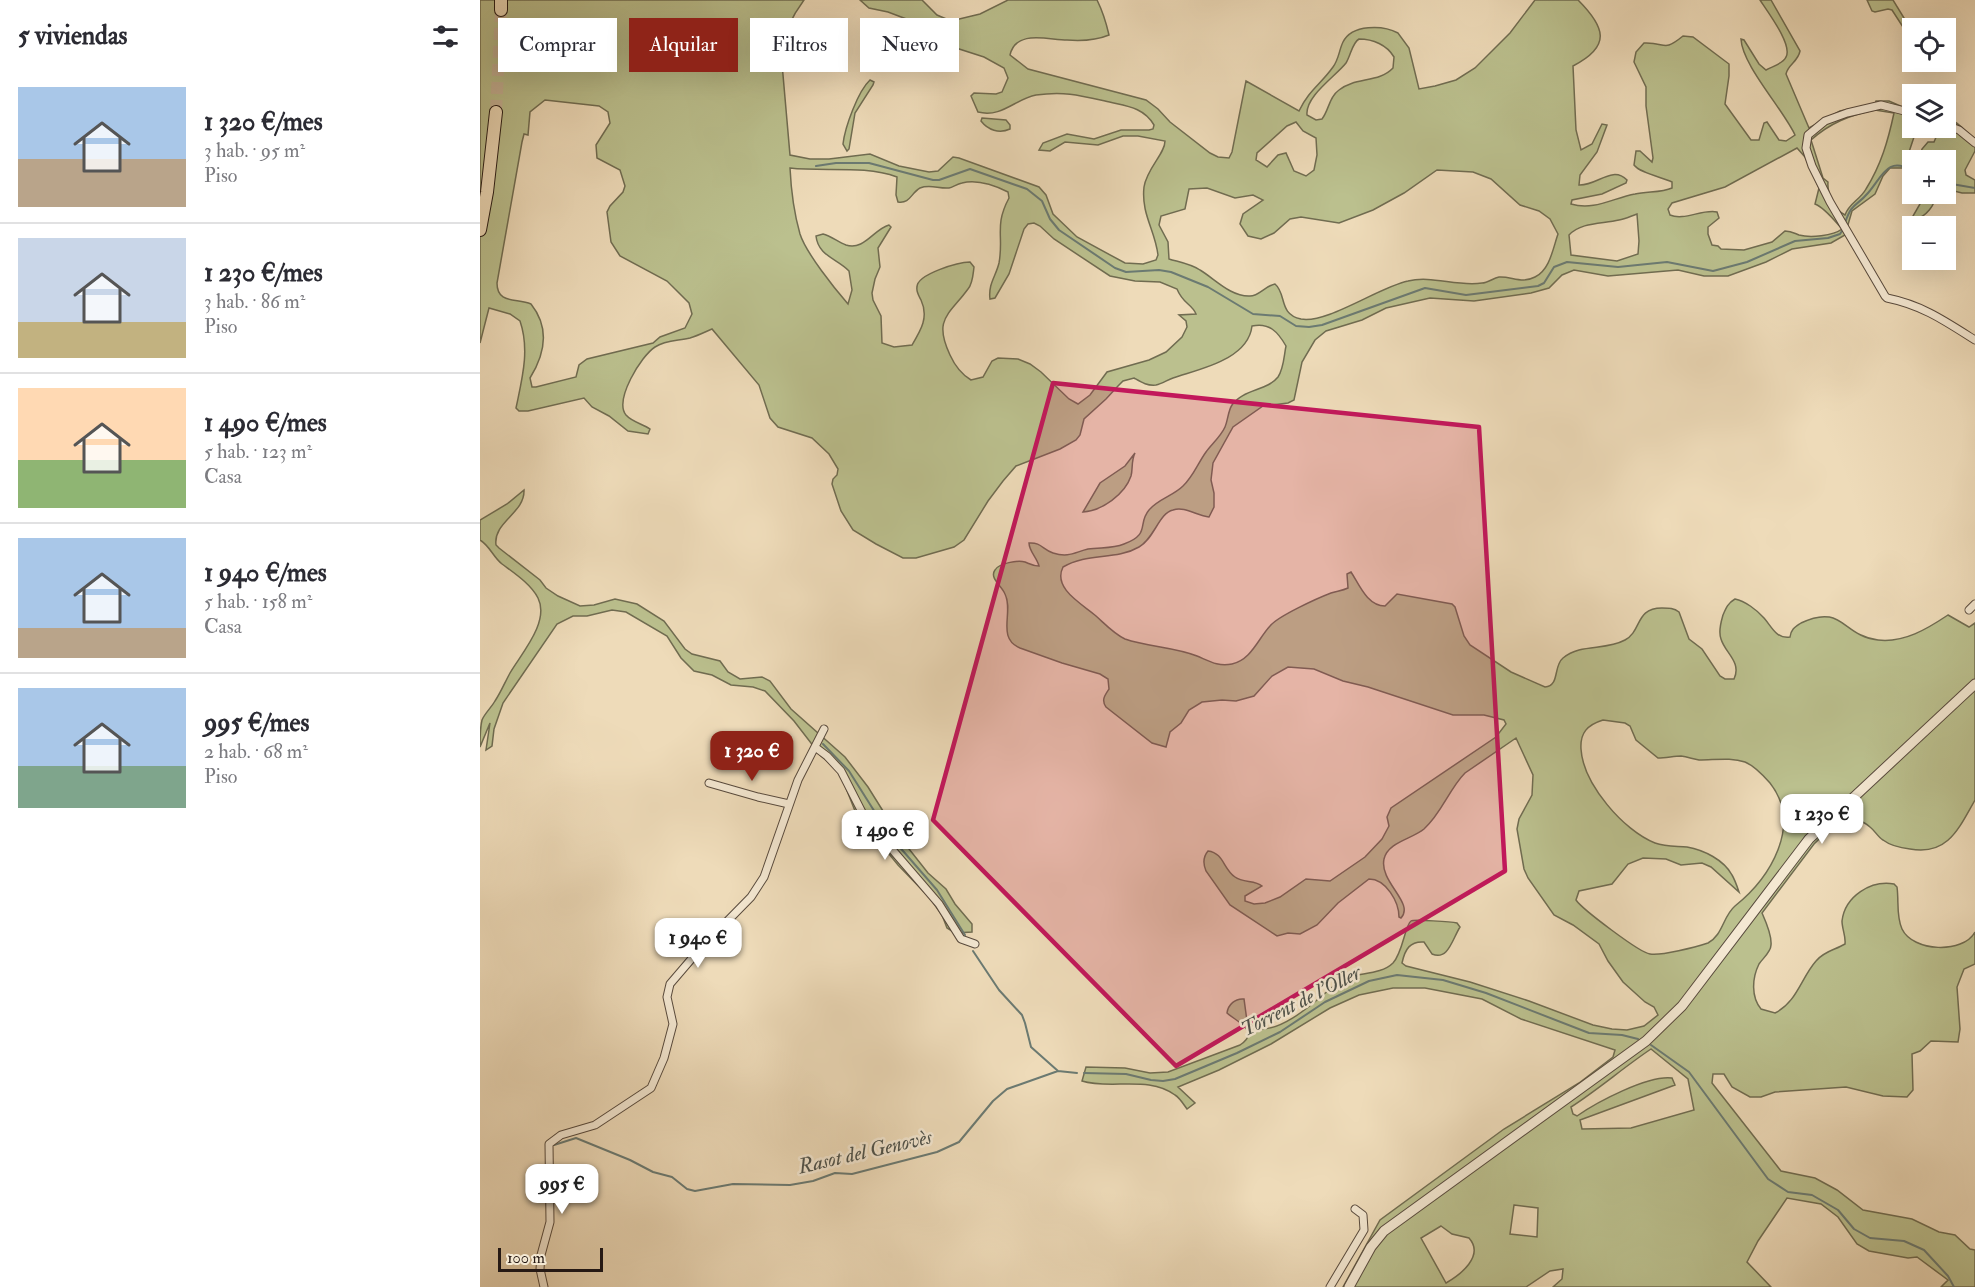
<!DOCTYPE html>
<html lang="es">
<head>
<meta charset="utf-8">
<style>
	body { margin:0; font-family:"IM FELL Double Pica",serif; background:#f7f7f7; color:#2b2b33; height:100vh; display:flex; flex-direction:column; font-size:22px; white-space:nowrap }
	* { box-sizing:border-box; margin:0 }
	p { font-size:20px; color:#7c7c81 }
	.icon { flex:none; width:33px; height:33px; fill:none; stroke:currentColor; stroke-width:2; stroke-linecap:round; stroke-linejoin:round }
	.map { position:relative; flex:1; overflow:hidden }
	.sheet { display:flex; flex-direction:column; background:#fff; width:480px }
	.sheet>* { flex:none }
	.top-card { position:absolute; left:18px; top:18px; width:570px; height:54px; display:flex; gap:12px }
	.fabs { position:absolute; left:1422px; top:18px; display:grid; gap:12px }
	.fabs a { display:grid; place-items:center; width:54px; height:54px; border-radius:0px; background:#fff; box-shadow:0 6px 24px #0002; font-size:30px }
	.scale { position:absolute; left:18px; bottom:15px; width:105px; box-sizing:border-box; padding-left:6px; border:3px solid #261914; border-top:0; font-size:16px; line-height:21px; white-space:nowrap; color:#261914; -webkit-text-stroke:4px #f4e8d2; paint-order:stroke }
	.price { position:absolute; translate:-50% -51px; padding:0 14px; border-radius:12px; background:#fff; color:#222; font-size:20px; line-height:39px; filter:drop-shadow(0 2px 3px #0008) }
	.price::after { content:''; position:absolute; left:50%; top:36px; width:18px; height:14px; margin-left:-9px; background:inherit; clip-path:polygon(0 0,100% 0,50% 100%) }
	.price.current { background:#8f2418; color:#fff }
	ul { padding:0; list-style:none }
	li { display:flex; align-items:center; gap:18px; height:150px; padding:0 18px }
	li+li { border-top:2px solid #e1e1e2 }
	li span { display:grid; place-items:center; flex:none; width:168px; height:120px; border-radius:0px; color:#555 }
	li>.icon { margin-inline-start:auto }
	span .icon { width:72px; height:72px; fill:#fffc; stroke-width:1 }
	li b { font-size:26px }
	h2 { display:flex; justify-content:space-between; align-items:center; height:72px; padding:0 18px; font-size:26px }
	.chip { padding:0 21px; border-radius:0px; background:#fff; box-shadow:0 6px 24px #0002; font-size:21px; line-height:54px }
	.chip.current { background:#8f2418; color:#fff }
	main { display:flex; flex:1; min-height:0 }
	.map>svg:first-child { display:block }
	.green { fill:#bbc08e; stroke:#706c51; stroke-width:1.5; fill-rule:evenodd }
	.lines { fill:none; stroke-linecap:round; stroke-linejoin:round }
	.stream { stroke:#6b7a72; stroke-width:2 }
	.trunk-tunnel { stroke:#c6b498; stroke-width:12; stroke-dasharray:12 6; stroke-linecap:butt }
	.minor-casing { stroke:#584a3d; stroke-width:9 }
	.tertiary-casing { stroke:#584a3d; stroke-width:11 }
	.trunk-casing { stroke:#261914; stroke-width:14 }
	.minor { stroke:#f4e8d2; stroke-width:7 }
	.tertiary { stroke:#f4e8d2; stroke-width:9 }
	.trunk { stroke:#eedbb9; stroke-width:12 }
	.marked { fill:#c2185b; fill-opacity:0.2; stroke:#c2185b; stroke-width:4.5; stroke-linejoin:round }
	.labels { text-anchor:middle; dominant-baseline:central; stroke-width:5; stroke-linejoin:round; paint-order:stroke }
	.water-label { font-size:21px; font-style:italic; fill:#4e524b; stroke:#f4e8d2 }
</style>
</head>
<body>
<main>
<section class="sheet">
<h2>5 viviendas<svg class="icon" aria-label="filters" viewBox="0 0 24 24"><path d="M4 7h16M4 17h16"/><circle cx="9" cy="7" r="2"/><circle cx="15" cy="17" r="2"/></svg></h2>
<ul>
<li><span style="background:linear-gradient(#a9c7e8 60%,#b9a48a 0)"><svg class="icon" aria-label="home" viewBox="0 0 24 24"><path d="M3 11l9-7 9 7M6 9v11h12V9"/></svg></span><div><b>1 320 €/mes</b><p>3 hab. · 95 m²</p><p>Piso</p></div></li>
<li><span style="background:linear-gradient(#c9d6e8 70%,#c2b280 0)"><svg class="icon" aria-label="home" viewBox="0 0 24 24"><path d="M3 11l9-7 9 7M6 9v11h12V9"/></svg></span><div><b>1 230 €/mes</b><p>3 hab. · 86 m²</p><p>Piso</p></div></li>
<li><span style="background:linear-gradient(#ffd9b3 60%,#8fb573 0)"><svg class="icon" aria-label="home" viewBox="0 0 24 24"><path d="M3 11l9-7 9 7M6 9v11h12V9"/></svg></span><div><b>1 490 €/mes</b><p>5 hab. · 123 m²</p><p>Casa</p></div></li>
<li><span style="background:linear-gradient(#a9c7e8 75%,#b9a48a 0)"><svg class="icon" aria-label="home" viewBox="0 0 24 24"><path d="M3 11l9-7 9 7M6 9v11h12V9"/></svg></span><div><b>1 940 €/mes</b><p>5 hab. · 158 m²</p><p>Casa</p></div></li>
<li><span style="background:linear-gradient(#a9c7e8 65%,#7fa58c 0)"><svg class="icon" aria-label="home" viewBox="0 0 24 24"><path d="M3 11l9-7 9 7M6 9v11h12V9"/></svg></span><div><b>995 €/mes</b><p>2 hab. · 68 m²</p><p>Piso</p></div></li>
</ul>
</section>
<div class="map">
<svg width="1495" height="1287" viewBox="0 0 1495 1287">
	<rect width="100%" height="100%" fill="#eedbb9"/>
	<filter id="stains"><feTurbulence type="fractalNoise" baseFrequency=".00333" numOctaves="4"/><feColorMatrix values="0 0 0 0 .2 0 0 0 0 .09 0 0 0 0 .02 0 0 0 .5 -.17"/></filter>
	<radialGradient id="worn" r=".72"><stop offset=".6" stop-color="#630" stop-opacity="0"/><stop offset="1" stop-color="#630" stop-opacity=".3"/></radialGradient>
	<path class="green" d="M0,0H324C312,16 304,32 301,52L310,155L330,159H349L390,154L419,166L449,172L458,171L473,157L479,158L559,187L566,195L573,214L597,237L645,263L663,264L676,260L678,255C675,230 661,214 664,187C667,168 685,154 685,141L658,136H643L618,145L585,142L570,151L559,150L563,143L587,134L614,139L641,130H669L673,129L674,125C663,106 644,106 625,101C599,95 583,91 556,95C535,99 522,118 498,112L491,96L494,93L516,94L522,92L528,78L524,68L504,57L473,47L437,23L408,12L389,8L380,0H442L457,15L471,21L500,14L528,0H617C623,12 626,22 629,35C617,40 600,41 587,40C568,40 536,29 530,55L548,69L666,100L678,109L690,122L730,153L738,157L749,158L752,152L766,81L819,111C829,90 841,84 853,67C859,59 859,50 863,42C872,24 903,25 918,33L929,48L939,89L955,86L976,80L995,68L1030,33L1055,0H1098C1125,27 1132,46 1093,66L1096,130L1101,150L1112,144L1122,124L1127,125L1117,152L1100,175L1099,185C1117,186 1132,165 1147,180L1146,183L1122,194L1092,200L1091,204C1114,211 1133,198 1155,194C1167,191 1181,193 1192,188V182C1181,177 1160,173 1154,165L1156,151H1160L1172,162L1173,158L1166,106V87L1154,62L1156,52L1164,43C1187,42 1182,53 1203,36L1213,37L1249,64V76L1245,104L1271,140H1279L1284,123L1287,122L1299,140L1306,141L1315,135C1303,109 1262,65 1261,39L1264,40L1279,64L1286,70C1293,66 1303,64 1306,57C1313,45 1287,11 1280,0H1291L1320,51C1318,62 1308,64 1306,74L1329,128L1360,111L1395,104L1396,101H1409L1432,111V128H1437L1427,158L1432,162V174L1424,168H1410L1403,176L1395,194L1372,211L1365,235L1351,243L1312,249L1286,262L1248,276H1224L1198,270L1128,276L1094,270L1082,275L1069,288L1051,293L994,301L950,298L906,308L882,320L846,331L835,340L822,362L814,400L808,403L783,406L753,427L733,463L731,480L734,493V507L729,517C717,516 705,506 693,510C679,513 674,539 659,547C635,561 608,552 583,567C572,589 604,605 616,616C625,624 634,634 645,639C668,647 694,647 717,656C729,661 738,667 752,664C771,660 778,639 790,626C798,616 838,598 851,593C856,591 862,591 868,588L867,574L871,572C879,584 887,606 905,606L917,594L972,604L975,607L984,636L990,645L1031,672L1065,687C1080,686 1073,666 1083,658C1101,643 1125,651 1145,640C1162,631 1155,608 1182,608C1189,608 1194,608 1199,612L1209,639L1222,649L1240,676L1245,679H1254C1262,662 1245,653 1241,639C1238,631 1241,622 1243,615C1246,608 1248,603 1255,599C1265,601 1277,610 1284,618C1292,627 1296,639 1310,637C1311,629 1315,627 1321,623C1363,603 1362,636 1398,640C1424,643 1447,629 1468,615L1489,627L1495,623V800C1479,828 1468,856 1430,849C1421,848 1411,846 1403,840C1398,837 1395,831 1390,827C1384,821 1373,818 1365,814L1334,844L1282,913C1286,922 1292,935 1291,945C1291,952 1283,958 1279,964C1272,978 1271,997 1281,1009L1295,1013C1317,1002 1321,978 1336,961C1344,951 1355,950 1365,944C1366,936 1362,929 1362,921C1365,896 1391,880 1414,884L1417,887C1419,901 1416,916 1422,929C1433,952 1483,954 1495,932V964L1484,969L1477,987L1480,1029L1478,1042L1451,1041L1440,1051L1432,1054L1433,1090L1427,1097L1403,1096L1366,1087L1295,1092L1281,1097H1270L1252,1087L1244,1074H1233L1232,1083L1301,1171L1335,1178L1357,1190L1383,1210L1432,1219L1459,1232L1475,1235L1490,1249L1495,1250V1287H1461L1468,1280L1437,1257L1428,1258L1389,1251L1377,1244L1358,1217L1341,1204L1307,1198L1278,1241L1267,1262L1291,1287H1073L1082,1279L1083,1269L1070,1271L1046,1287H863L900,1220L1024,1129L1099,1083L1133,1057L1135,1050L1041,1019L1002,999L945,988H913L879,995L850,1008L791,1044L739,1070L698,1087L715,1103L707,1109C704,1105 700,1098 695,1095C669,1075 630,1090 602,1081L606,1067L645,1068L670,1073L688,1072L760,1045C781,1031 757,1022 747,1013C748,1005 755,998 764,999L767,1021L774,1028C800,1036 838,999 857,983C871,971 899,977 913,963C923,952 925,925 931,921C934,919 972,922 977,923L980,927C972,940 968,961 952,954L944,942C930,941 925,949 922,963L926,966L990,982L1049,1001L1113,1025L1132,1029L1147,1030L1164,1026L1178,1015L1174,1007L1165,1002L1143,982L1128,961L1119,944L1093,925L1074,915L1048,878L1044,869L1037,829L1039,819L1052,795L1053,775L1036,738L985,773C969,789 962,813 944,829C932,839 908,842 904,859C899,882 935,903 921,918L919,917C919,902 906,879 889,879L858,903L837,925L820,934L808,933L797,936L750,905L726,871C723,864 723,857 728,851C744,853 743,869 755,877C763,883 775,880 782,886L765,896V901L774,904L785,903L800,897L826,879L850,881L885,857L902,839L909,826L907,817L911,808L1016,737L1026,724L1024,720L1004,715H973L888,687L863,681L834,669L808,667L792,676L774,696L756,701L742,700L722,702L709,710L701,723L690,732L686,747L672,743L626,707C621,700 625,695 629,689L628,679L620,674L582,663L540,648C516,638 534,612 525,594C522,586 509,578 515,570C519,563 538,560 545,562C550,564 553,566 559,566C557,558 549,551 549,543C561,542 563,550 573,553C589,558 595,552 608,549C621,547 632,549 644,544C671,534 657,524 669,510C678,499 693,496 703,486C713,477 718,463 726,452C732,444 741,436 745,427C748,420 748,411 752,405C763,389 787,391 798,377C804,368 804,355 806,346C798,332 789,322 772,326C768,360 719,369 693,378C687,380 682,384 676,385C667,386 661,382 654,378L643,381L638,386L626,399L604,419L600,435L596,440L580,449L536,466L523,481L508,501L484,540L474,547L436,558H423L396,544L373,530L361,511L352,484L353,479L357,475L358,469L349,454L332,438L298,427L290,418L279,385L232,329C225,332 217,336 210,338C198,341 186,340 175,347C161,356 134,400 146,415C152,422 163,424 170,429L168,434L148,431L129,416L112,407L104,398L48,411H39L36,408C42,379 50,350 40,321L30,314L9,308L0,343ZM879,39C893,39 907,45 914,57L913,68C899,83 875,77 859,90C849,97 849,110 842,119L836,120L827,115C825,96 856,76 866,63C871,55 872,43 879,39ZM65,100L119,106L128,112L130,123L116,145L117,158L140,170L145,186L143,192L130,206L127,212L131,242L140,256L187,281L209,303L212,314L205,328L180,337L173,343L107,359L99,365L96,377L56,387H52L50,378C65,354 70,328 51,304C36,298 17,304 17,283L42,142L44,134L48,135L50,112ZM1395,110L1414,113C1408,141 1401,165 1386,189C1380,200 1369,203 1365,215C1354,209 1347,194 1348,182L1343,178L1331,140C1350,123 1370,115 1395,110ZM816,122L823,131L836,138L837,155L834,170L826,176L814,171L806,153L798,155L787,167L776,160L777,153L807,126ZM1317,148L1325,157L1339,188L1335,204C1345,208 1354,220 1362,229C1353,236 1330,238 1319,235C1314,233 1311,231 1305,231L1292,242L1264,250L1241,249L1238,246L1232,245L1228,234V227L1239,218L1237,212C1222,209 1204,221 1190,215L1188,209L1192,203L1245,187ZM310,168C345,172 384,165 417,177L416,195L418,202C430,204 431,193 440,188C450,184 459,189 469,188C473,187 477,184 482,183C498,179 514,185 528,192L529,198C514,226 524,236 519,263C516,276 508,284 510,299L515,298L529,274L544,229L548,224L554,223L560,226L574,239L630,276L655,281L680,282L697,289C703,304 712,304 716,314L699,315L706,321L707,327L702,337L686,352L669,360L627,372L610,395L598,404L589,399L561,372L550,364L538,359L518,358L512,361L503,377L491,380C481,374 475,366 470,355C453,319 469,315 488,289C493,283 493,274 494,267L490,262C479,262 437,274 437,287C436,292 439,296 441,300C449,317 441,330 432,345L414,347L402,343L401,316L393,300L392,293L395,279L400,267L398,248L411,227L409,225C394,229 384,251 366,245C358,242 351,236 343,234L336,236C338,256 358,259 369,271L372,290L368,304C355,289 326,253 320,234C314,213 311,189 310,168ZM957,170L993,172L1011,179L1040,205L1059,211L1070,219L1078,234C1073,248 1070,270 1055,277C1042,284 1031,276 1019,277C1013,278 1008,283 1002,283C977,287 952,275 928,281C899,287 847,324 821,319C798,314 807,294 795,284C785,286 779,296 770,296C751,297 735,279 720,270C711,264 699,262 689,259L688,242L679,225L681,216L705,209L709,189L727,188L755,198L773,195L783,200L763,214L760,224L768,236L781,239L794,233L810,219L821,217L859,223L893,210L924,193ZM1157,214L1159,241L1158,254L1137,261L1091,255L1089,235C1101,222 1122,224 1139,220C1145,219 1151,216 1157,214ZM1123,720L1145,723L1150,726L1156,740L1178,758C1186,758 1194,756 1201,756C1208,757 1213,759 1219,760C1235,760 1251,757 1265,762C1275,766 1283,775 1290,783C1323,825 1290,878 1255,906C1243,916 1243,935 1228,943C1216,947 1181,956 1170,954C1160,953 1102,909 1096,900L1099,891L1132,884L1148,864L1163,858L1186,859L1201,865L1222,863L1231,867L1259,892C1257,886 1255,880 1252,875C1244,860 1224,850 1207,847C1196,846 1186,847 1175,843C1144,831 1103,784 1101,749C1100,733 1107,725 1123,720ZM1171,1049L1208,1079L1214,1110L1151,1128L1102,1129L1100,1120L1195,1085L1192,1078C1168,1075 1117,1102 1097,1116L1093,1114L1091,1107C1119,1089 1144,1067 1171,1049ZM1034,1205L1058,1208L1057,1237L1030,1234ZM961,1226L972,1234L989,1238C1005,1256 980,1275 966,1283L941,1238Z
		M1387,0H1413L1432,31V41L1412,10L1408,9L1395,12L1392,11Z
		M390,80L394,82L393,85L375,113L369,149L367,151L363,144C365,127 378,91 390,80Z
		M502,118L526,120L530,125V129C519,134 508,130 501,121Z
		M1475,122C1483,127 1487,134 1495,139V151L1485,170L1486,175L1495,180V193H1482L1466,189V160H1439L1442,149L1448,142H1454L1460,128H1466Z
		M1442,194H1456C1455,206 1446,216 1435,220L1433,216L1440,204Z
		M655,453C651,461 653,469 651,476C645,494 622,511 603,512L620,483L645,466Z
		M44,490C45,513 13,522 16,545L19,548L60,580L66,588L78,596L100,606L114,605L135,599L157,604L184,621L205,649L212,654L240,661L248,672L260,679L282,677L290,681L311,709L365,757L388,787L418,835L448,873L466,889L475,904L492,924V932L475,933L467,928L462,915L449,897L418,865L383,822L375,811L362,778L354,767L341,756L314,721L285,691L273,687L251,685L232,675L214,671L201,658L187,636L146,612L132,610L107,616H93L77,624L23,703L14,729L12,746L6,750L10,723L0,747C0,738 0,728 2,720C5,713 11,708 15,701C21,692 25,682 30,673C41,654 70,622 58,598C51,584 34,573 22,564C13,557 10,546 0,540V520L27,504Z"/>
	<g class="lines">
		<path class="stream" d="M336,166L356,163H389L453,180H459L490,169L547,189L562,201L570,219L579,230L635,268L646,272L679,270L691,272L728,287L773,314L800,316L816,326L829,327L842,325L945,288L986,295L1058,286L1064,283L1074,267L1087,262L1138,267L1187,262L1233,271L1267,262L1315,241L1348,238L1360,234L1364,228
			M1466,183L1495,188
			M1365,223C1372,202 1376,207 1388,193C1402,177 1408,155 1432,171
			M343,744L369,771L410,836L457,890L485,935
			M493,951L519,990L542,1015L545,1023L551,1047L578,1071
			M1171,1045L1209,1072L1288,1179L1308,1192L1332,1195L1358,1210L1374,1229L1390,1238L1424,1241L1444,1250L1468,1276L1474,1287
			M604,1073L646,1074L671,1080L683,1081L695,1079L757,1053L800,1032L845,1002L889,981L917,975L963,980L1006,993L1109,1033L1142,1035L1158,1039
			M74,1145L96,1138L150,1160L173,1172L192,1177L207,1189L215,1191L253,1184L310,1185L333,1181L355,1173L372,1174L457,1152L479,1142L513,1101L527,1089L578,1071L597,1073"/>
		<path class="trunk-tunnel" d="M16,112L21,10"/>
		<defs>
			<path id="minor" d="M1432,113L1401,105L1367,113L1345,121L1328,135L1326,148L1332,166L1350,202L1405,296L1407,298C1442,305 1465,321 1495,340
				M1466,125L1479,130L1495,143
				M1489,610L1495,604
				M335,747L347,756L361,771L385,818L459,904L481,939L495,944
				M229,783L278,797L309,804
				M64,1287L60,1269L61,1255L70,1222L69,1144L81,1135L115,1125L171,1088L184,1058L193,1024L187,997L190,984L220,949L271,897L284,877L318,780L344,729
				M850,1287L884,1230L883,1215L875,1209"/>
			<path id="tertiary" d="M869,1287L891,1247L904,1231L1166,1041L1202,1006L1329,839L1495,684"/>
			<path id="trunk" d="M21,0V10
				M0,230L7,192L16,112"/>
		</defs>
		<use href="#minor" class="minor-casing"/>
		<use href="#tertiary" class="tertiary-casing"/>
		<use href="#trunk" class="trunk-casing"/>
		<use href="#minor" class="minor"/>
		<use href="#tertiary" class="tertiary"/>
		<use href="#trunk" class="trunk"/>
	</g>
	<path class="marked" d="M573,383L999,427L1025,871L696,1066L453,820Z"/>
	<g class="labels">
		<g class="water-label">
			<text transform="translate(821 1001) rotate(-27)">Torrent de l'Oller</text>
			<text transform="translate(385 1152) rotate(-13)">Rasot del Genovès</text>
		</g>
	</g>
	<rect width="100%" height="100%" filter="url(#stains)"/>
	<rect width="100%" height="100%" fill="url(#worn)"/>
</svg>
<div class="fabs">
<a><svg class="icon" aria-label="locate" viewBox="0 0 24 24"><circle cx="12" cy="12" r="6"/><path d="M12 2v4M12 18v4M2 12h4M18 12h4"/></svg></a>
<a><svg class="icon" aria-label="layers" viewBox="0 0 24 24"><path d="M12 4l9 5-9 5-9-5zM3 14l9 5 9-5"/></svg></a>
<a>+</a>
<a>−</a>
</div>
<div class="scale">100 m</div>
<b class="price current" style="left:272px;top:782px">1 320 €</b>
<b class="price" style="left:1342px;top:845px">1 230 €</b>
<b class="price" style="left:405px;top:861px">1 490 €</b>
<b class="price" style="left:218px;top:969px">1 940 €</b>
<b class="price" style="left:82px;top:1215px">995 €</b>
<div class="top-card">
<a class="chip">Comprar</a>
<a class="chip current">Alquilar</a>
<a class="chip">Filtros</a>
<a class="chip">Nuevo</a>
</div>
</div>
</main>
</body>
</html>
